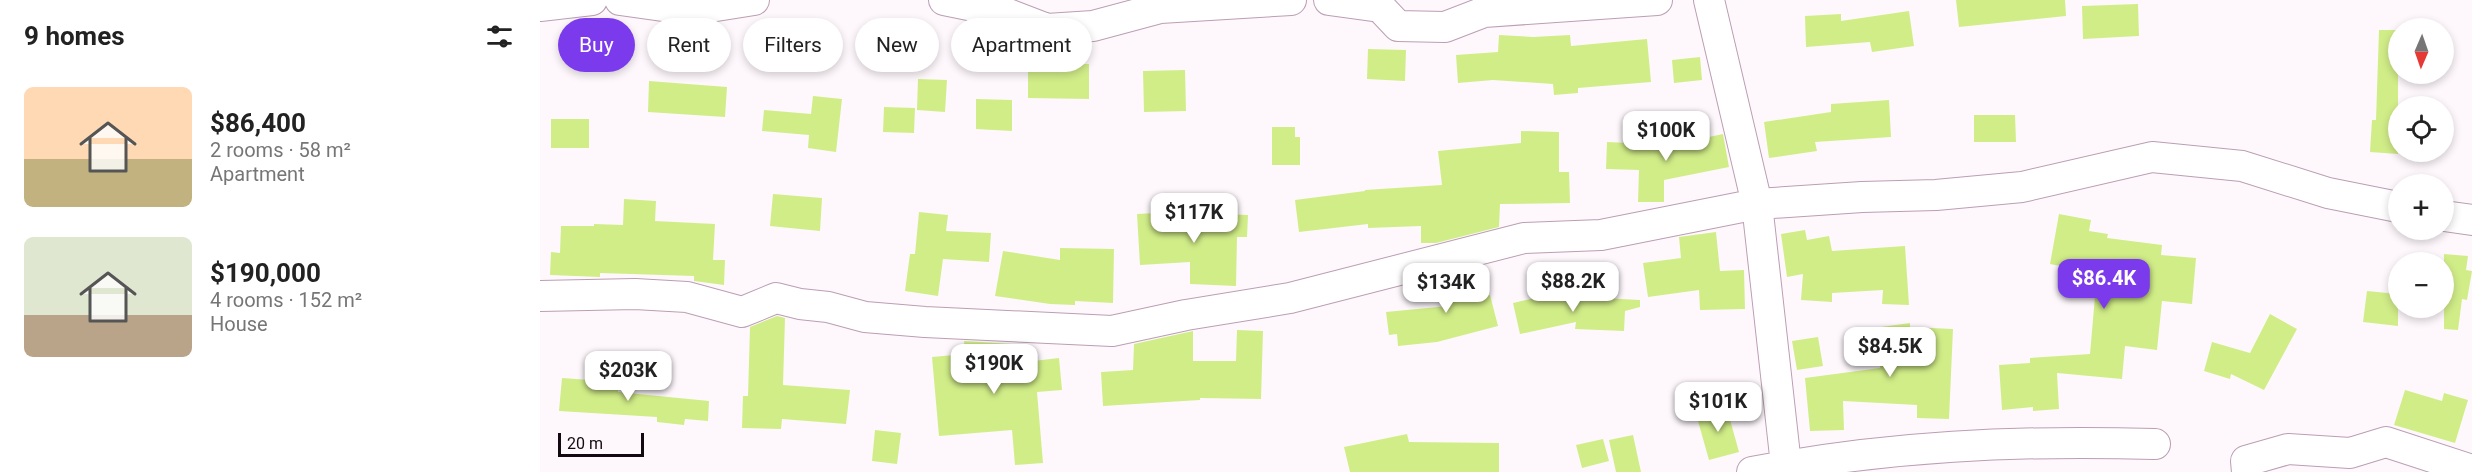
<!DOCTYPE html>
<html lang="en">
<head>
<meta charset="utf-8">
<style>
	body { margin:0; font-family:Roboto,sans-serif; background:#f6f6f6; color:#222; height:100vh; display:flex; flex-direction:column; font-size:22px; white-space:nowrap }
	* { box-sizing:border-box; margin:0 }
	p { font-size:20px; color:#767676 }
	.icon { flex:none; width:33px; height:33px; fill:none; stroke:currentColor; stroke-width:2; stroke-linecap:round; stroke-linejoin:round }
	.map { position:relative; flex:1; overflow:hidden }
	.panel { display:flex; flex-direction:column; background:#fff; width:540px }
	.panel>* { flex:none }
	.guide { position:absolute; left:18px; top:18px; width:570px; height:54px; display:flex; gap:12px }
	.needle { width:39px; rotate:182deg }
	.tools { position:absolute; left:1848px; top:18px; display:grid; gap:12px }
	.tools a { display:grid; place-items:center; width:66px; height:66px; border-radius:50%; background:#fff; box-shadow:0 3px 9px #0003; font-size:30px }
	.scale { position:absolute; left:18px; bottom:15px; width:86px; box-sizing:border-box; padding-left:6px; border:3px solid #130911; border-top:0; font-size:16px; line-height:21px; white-space:nowrap; color:#130911; -webkit-text-stroke:4px #fef8fc; paint-order:stroke }
	.price { position:absolute; translate:-50% -51px; padding:0 14px; border-radius:12px; background:#fff; color:#222; font-size:20px; line-height:39px; filter:drop-shadow(0 2px 3px #0008) }
	.price::after { content:''; position:absolute; left:50%; top:36px; width:18px; height:14px; margin-left:-9px; background:inherit; clip-path:polygon(0 0,100% 0,50% 100%) }
	.price.active { background:#7c3aed; color:#fff }
	ul { padding:0; list-style:none }
	li { display:flex; align-items:center; gap:18px; height:150px; padding:0 24px }
	li span { display:grid; place-items:center; flex:none; width:168px; height:120px; border-radius:9px; color:#555 }
	li>.icon { margin-inline-start:auto }
	span .icon { width:72px; height:72px; fill:#fffc; stroke-width:1 }
	li b { font-size:26px }
	h2 { display:flex; justify-content:space-between; align-items:center; height:72px; padding:0 24px; font-size:26px }
	.chip { padding:0 21px; border-radius:27px; background:#fff; box-shadow:0 3px 9px #0003; font-size:21px; line-height:54px }
	.chip.active { background:#7c3aed; color:#fff }
	main { display:flex; flex:1; min-height:0 }
	.map>svg:first-child { display:block }
	.building { fill:#d1ed88 }
	.lines { fill:none; stroke-linecap:round; stroke-linejoin:round }
	.street-casing { stroke:#bb9eb3; stroke-width:32 }
	.street { stroke:#fff; stroke-width:30 }
</style>
</head>
<body>
<main>
<section class="panel">
<h2>9 homes<svg class="icon" aria-label="filters" viewBox="0 0 24 24"><path d="M4 7h16M4 17h16"/><circle cx="9" cy="7" r="2"/><circle cx="15" cy="17" r="2"/></svg></h2>
<ul>
<li><span style="background:linear-gradient(#ffd9b3 60%,#c2b280 0)"><svg class="icon" aria-label="home" viewBox="0 0 24 24"><path d="M3 11l9-7 9 7M6 9v11h12V9"/></svg></span><div><b>$86,400</b><p>2 rooms · 58 m²</p><p>Apartment</p></div></li>
<li><span style="background:linear-gradient(#dfe7d0 65%,#b9a48a 0)"><svg class="icon" aria-label="home" viewBox="0 0 24 24"><path d="M3 11l9-7 9 7M6 9v11h12V9"/></svg></span><div><b>$190,000</b><p>4 rooms · 152 m²</p><p>House</p></div></li>
</ul>
</section>
<div class="map">
<svg width="1932" height="472" viewBox="0 0 1932 472">
	<rect width="100%" height="100%" fill="#fef8fc"/>
	<path class="building" d="M1416,0H1525L1526,16L1419,27Z
		M1598,4L1599,36L1543,39L1542,6Z
		M1369,11L1374,46L1332,52L1330,42L1266,47L1265,16L1301,14V21Z
		M1839,30H1858V154L1830,152L1832,120H1836Z
		M959,35L993,37L1030,35L1031,46L1107,39L1111,82L1038,88V93L1014,95L1013,84L953,80L918,83L916,55L958,52Z
		M828,49L866,50L865,81L827,79Z
		M1160,57L1162,80L1134,83L1132,60Z
		M488,64H549V99L488,98Z
		M645,70L646,111L604,112L603,71Z
		M378,79L407,80L405,112L377,110Z
		M109,81L187,87L185,117L108,112Z
		M273,96L302,99L296,152L268,148L269,135L222,131L224,110L271,114Z
		M436,99L472,100V131L436,129Z
		M1349,100L1351,137L1275,142L1277,151L1229,158L1224,122L1291,112V104Z
		M344,107L375,108L374,133L343,132Z
		M1434,115H1475L1476,142H1434Z
		M11,119H49V148H11Z
		M732,127H755V137H760V165H732Z
		M981,131L1019,132V172H1029L1030,203L960,204L959,227L896,243H881V226L828,228V224L759,232L755,200L825,191V190L902,185L898,151L981,143Z
		M1183,134L1189,167L1124,180V202H1098L1099,170L1066,169L1067,142L1131,145Z
		M233,194L282,198L280,231L230,226Z
		M84,199L116,201L115,221L175,224L173,260H185L184,285L154,281V276L60,273V277L10,275L11,252L20,253L21,226H54V224L83,225Z
		M379,212L408,215L406,231L451,233L449,262L403,259L398,296L365,291L370,254H375Z
		M633,212L708,215L707,237H697L696,286L650,284V262L600,265L597,214Z
		M1519,214L1551,220L1549,231L1568,234L1567,238L1622,245L1621,255L1656,258L1652,304L1622,301L1617,350L1585,346L1582,379L1517,373L1519,409L1493,411V407L1462,410L1459,365L1490,363V358L1550,354L1557,273L1510,264Z
		M1265,230L1267,240L1289,236L1292,251L1365,246L1369,305L1342,304L1343,290L1292,293V302L1261,300L1263,274L1247,277L1241,234Z
		M1176,232L1180,271L1204,270L1205,309L1160,310L1159,290L1108,297L1103,263L1141,258L1139,237Z
		M520,248L574,249L573,303L535,301V305L510,304L455,296L463,251L520,260Z
		M1904,254L1928,256L1926,270L1932,271L1927,300L1922,299L1918,330L1904,329Z
		M936,268L938,298L950,295L958,326L897,342L858,346L857,334L849,335L846,312L908,306L905,276Z
		M1025,291L1026,296L1100,300V307L1085,311L1084,331L1035,329L1036,322L980,334L973,303Z
		M1827,291L1858,294V326L1823,322Z
		M1730,314L1757,329L1724,390L1691,374L1690,379L1664,371L1672,342L1710,353Z
		M237,316L245,318L243,385L310,390L306,424L242,419L241,429L202,428L203,396H208L210,327Z
		M1370,323V327L1413,329L1409,419L1377,418V405L1303,401L1304,430L1270,431L1265,378L1340,368L1341,327Z
		M697,330L723,331L721,399L660,398V400L563,406L561,372L593,370L594,344L653,331V361H696Z
		M1278,337L1283,366L1257,370L1252,341Z
		M424,341L473,344L476,363L519,358L522,390L497,392L503,463L475,465L472,430L399,436L392,357L425,354Z
		M22,378L78,382V392L169,401L168,421L145,419L144,425L117,422V417L19,411Z
		M1865,390L1902,401L1904,393L1928,400L1915,443L1854,425Z
		M1186,405L1199,452L1169,460L1156,414Z
		M335,430L361,433L357,464L332,461Z
		M867,434L869,442L959,443V472H810L804,447Z
		M1093,435L1101,472H1076L1069,440Z
		M1063,439L1069,461L1042,468L1036,445Z"/>
	<g class="lines">
		<defs>
			<path id="street" d="M80,0L151,10L214,0
				M404,0L463,12L507,29L553,26L620,8L751,0
				M789,0L840,7L858,26L905,27L944,12L1117,0
				M1169,0L1217,204L1246,465L1251,472
				M0,6L52,0
				M1904,216L1932,220
				M0,296L95,294L147,297L202,312L236,298L260,304L288,307L325,317L385,322L572,331L646,315L750,298L984,238L1061,235L1217,204L1322,197L1396,195L1482,187L1612,157L1702,166L1788,193L1858,207
				M1212,472C1347,446 1478,440 1615,444
				M1707,472L1706,461L1748,449L1810,453L1846,442L1932,470"/>
		</defs>
		<use href="#street" class="street-casing"/>
		<use href="#street" class="street"/>
	</g>
</svg>
<div class="tools">
<a><svg class="needle" viewBox="-14 -14 28 28"><path d="M0-13l5 13h-10z" fill="#e53935"/><path d="M0 13l5-13h-10z" fill="#767676"/></svg></a>
<a><svg class="icon" aria-label="locate" viewBox="0 0 24 24"><circle cx="12" cy="12" r="6"/><path d="M12 2v4M12 18v4M2 12h4M18 12h4"/></svg></a>
<a>+</a>
<a>−</a>
</div>
<div class="scale">20 m</div>
<b class="price" style="left:1126px;top:162px">$100K</b>
<b class="price" style="left:654px;top:244px">$117K</b>
<b class="price active" style="left:1564px;top:310px">$86.4K</b>
<b class="price" style="left:1033px;top:313px">$88.2K</b>
<b class="price" style="left:906px;top:314px">$134K</b>
<b class="price" style="left:1350px;top:378px">$84.5K</b>
<b class="price" style="left:454px;top:395px">$190K</b>
<b class="price" style="left:88px;top:402px">$203K</b>
<b class="price" style="left:1178px;top:433px">$101K</b>
<div class="guide">
<a class="chip active">Buy</a>
<a class="chip">Rent</a>
<a class="chip">Filters</a>
<a class="chip">New</a>
<a class="chip">Apartment</a>
</div>
</div>
</main>
</body>
</html>
